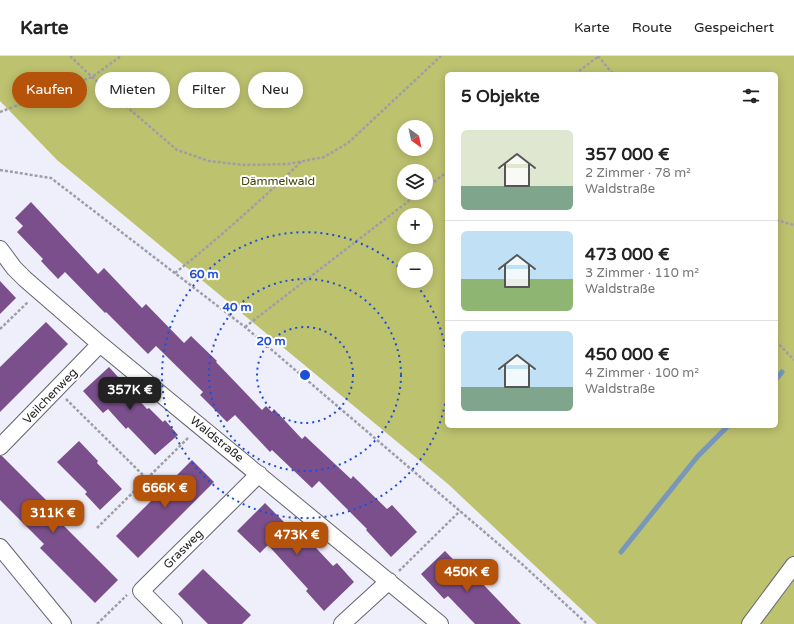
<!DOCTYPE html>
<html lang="de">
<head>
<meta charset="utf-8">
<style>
	body { margin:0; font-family:"Varela Round",sans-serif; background:#f6f6f6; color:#222; height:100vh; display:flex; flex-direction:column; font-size:15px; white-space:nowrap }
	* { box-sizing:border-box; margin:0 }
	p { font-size:13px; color:#767676 }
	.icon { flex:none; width:22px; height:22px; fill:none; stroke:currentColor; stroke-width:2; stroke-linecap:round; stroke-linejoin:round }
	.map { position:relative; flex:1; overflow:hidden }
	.drawer { position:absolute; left:445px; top:16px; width:333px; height:356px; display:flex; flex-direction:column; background:#fff; border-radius:6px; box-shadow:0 2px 10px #0003 }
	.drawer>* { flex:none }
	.banner { position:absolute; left:12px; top:16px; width:373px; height:36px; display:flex; gap:8px }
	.needle { width:26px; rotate:147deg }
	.fabs { position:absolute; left:397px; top:64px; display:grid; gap:8px }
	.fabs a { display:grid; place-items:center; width:36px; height:36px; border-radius:50%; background:#fff; box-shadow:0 2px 10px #0003; font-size:20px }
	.price { position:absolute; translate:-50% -34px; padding:0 9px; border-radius:8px; background:#b45309; color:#fff; font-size:13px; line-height:26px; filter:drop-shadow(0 1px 2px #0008) }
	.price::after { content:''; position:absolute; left:50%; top:24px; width:12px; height:9px; margin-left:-6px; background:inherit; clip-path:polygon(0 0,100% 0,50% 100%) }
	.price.selected { background:#222; color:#fff }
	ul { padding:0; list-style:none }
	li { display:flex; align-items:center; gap:12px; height:100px; padding:0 16px }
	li+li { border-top:1px solid #e0e0e0 }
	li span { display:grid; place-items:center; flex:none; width:112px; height:80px; border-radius:6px; color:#555 }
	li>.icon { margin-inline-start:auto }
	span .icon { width:48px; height:48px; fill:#fffc; stroke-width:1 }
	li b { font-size:17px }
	h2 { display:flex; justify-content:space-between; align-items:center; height:48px; padding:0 16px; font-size:17px }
	.tag { padding:0 14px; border-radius:18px; background:#fff; box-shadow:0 2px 10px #0003; font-size:14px; line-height:36px }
	.tag.selected { background:#b45309; color:#fff }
	header { display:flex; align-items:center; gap:24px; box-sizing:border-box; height:56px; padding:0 20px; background:#fff; border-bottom:1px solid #e0e0e0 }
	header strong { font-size:19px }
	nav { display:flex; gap:22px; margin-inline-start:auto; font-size:14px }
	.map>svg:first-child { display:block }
	.forest { fill:#bdc26f; fill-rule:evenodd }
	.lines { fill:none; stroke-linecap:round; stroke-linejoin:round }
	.stream { stroke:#7897bb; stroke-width:5 }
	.building { fill:#7b4f8c }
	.minor-casing { stroke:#64646e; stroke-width:18 }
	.path { stroke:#9e9ea7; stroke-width:2.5; stroke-dasharray:3 2; stroke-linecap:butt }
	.minor { stroke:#fff; stroke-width:16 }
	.ring { fill:none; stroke:#1d4ed8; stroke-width:2; stroke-dasharray:2 4 }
	.labels { text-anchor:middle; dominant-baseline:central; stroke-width:4; stroke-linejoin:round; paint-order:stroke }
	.park-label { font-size:12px; fill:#454603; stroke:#fff }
	.street-label { font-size:12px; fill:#1e1e22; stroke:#fff }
	.centre { fill:#1d4ed8; stroke:#fff; stroke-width:2 }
	.ring-label { font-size:12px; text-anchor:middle; font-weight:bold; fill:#1d4ed8; stroke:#fff; stroke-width:4; stroke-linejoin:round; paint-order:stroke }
</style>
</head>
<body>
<header>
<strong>Karte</strong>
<nav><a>Karte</a><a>Route</a><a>Gespeichert</a></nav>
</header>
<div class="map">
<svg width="794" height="568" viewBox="0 0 794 568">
	<rect width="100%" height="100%" fill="#efeffb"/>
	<path class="forest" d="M0,0H794V568H597L448,428L57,104L0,45ZM447,18H776V370H447ZM404,71H426V93H404ZM404,115H426V137H404ZM404,159H426V181H404ZM404,203H426V225H404Z"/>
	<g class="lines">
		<path class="stream" d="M776,323L782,316
			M621,496L698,400L728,370"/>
	</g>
	<path class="building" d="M31,146L98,218L104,212L142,252L146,248L184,287L191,280L217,305L216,306L262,354L266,350L272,356L274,353L302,383L305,380L351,423L353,420L387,453L392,449L417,476L391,501L366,474L367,473L319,425L312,432L272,394L270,396L235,359L227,366L200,339L203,336L156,290L148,298L106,256L105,257L65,216L58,223L41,205L43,203L17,176L23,170L15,162Z
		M0,225L16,242L0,258Z
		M46,266L68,288L0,356V311Z
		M109,311L147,353L149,352L163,366L165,364L178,379L155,399L128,371L126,373L108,353L103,357L83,335Z
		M79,385L98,405L97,407L122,433L100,454L85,438L87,436L57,406Z
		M0,400H2L67,465L63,469L118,524L95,547L40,492L44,488L0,444Z
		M192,404L214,426L138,502L116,480Z
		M265,447L298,480L302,477L333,510L337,507L354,526L324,555L306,535L308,533L268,489L260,497L237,475Z
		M445,495L476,527L479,524L521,568H475L448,540L444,543L421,518Z
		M203,513L251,559L242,568H208L178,538Z"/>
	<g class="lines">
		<defs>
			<path id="minor" d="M0,193L14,212L25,223L100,288L440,568
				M0,391L100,288
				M0,491L63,568
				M174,568L141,535L259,418
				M342,568L389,525
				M750,568L794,509"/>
		</defs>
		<use href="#minor" class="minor-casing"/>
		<path class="path" d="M70,0L92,21L177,94L209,105L244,109L288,108L324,101L348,87L441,0
			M598,0L613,18
			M575,18L599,0
			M0,56L92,21L121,0
			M0,114L51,122L245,271L523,509L587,568
			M426,132L447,116
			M776,164L794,169
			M175,217C219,182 260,145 301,106
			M245,271L419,137
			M0,273L28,246
			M776,285L794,304
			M66,343L147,423
			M97,472L189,381
			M399,515L460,455
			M97,568L127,539"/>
		<use href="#minor" class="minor"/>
	</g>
	<g class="ring">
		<circle cx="305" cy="319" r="48"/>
		<circle cx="305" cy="319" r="96"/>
		<path d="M447 336A143 143 0 1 1 403 215M413 225A143 143 0 0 1 447 302"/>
	</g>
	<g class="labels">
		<g class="park-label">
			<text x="278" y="125">Dämmelwald</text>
		</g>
		<g class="street-label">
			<text transform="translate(50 340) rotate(-46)">Veilchenweg</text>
			<text transform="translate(217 383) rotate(39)">Waldstraße</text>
			<text transform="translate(183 493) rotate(-45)">Grasweg</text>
		</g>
	</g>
	<circle cx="305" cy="319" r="6" class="centre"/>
	<g class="ring-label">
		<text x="204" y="222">60 m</text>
		<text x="237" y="255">40 m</text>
		<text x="271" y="289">20 m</text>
	</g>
</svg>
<div class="fabs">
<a><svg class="needle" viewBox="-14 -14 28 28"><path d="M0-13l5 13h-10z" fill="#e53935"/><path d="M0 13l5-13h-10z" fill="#767676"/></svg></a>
<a><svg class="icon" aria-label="layers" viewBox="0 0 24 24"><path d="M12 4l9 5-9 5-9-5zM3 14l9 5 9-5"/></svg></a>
<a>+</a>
<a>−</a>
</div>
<b class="price selected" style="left:130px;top:355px">357K €</b>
<b class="price" style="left:165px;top:453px">666K €</b>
<b class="price" style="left:53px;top:478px">311K €</b>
<b class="price" style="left:297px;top:500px">473K €</b>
<b class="price" style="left:467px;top:537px">450K €</b>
<div class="banner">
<a class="tag selected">Kaufen</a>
<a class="tag">Mieten</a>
<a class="tag">Filter</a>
<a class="tag">Neu</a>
</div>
<section class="drawer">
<h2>5 Objekte<svg class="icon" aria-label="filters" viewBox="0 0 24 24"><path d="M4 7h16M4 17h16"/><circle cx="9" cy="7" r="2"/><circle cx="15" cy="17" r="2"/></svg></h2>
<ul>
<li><span style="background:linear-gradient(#dfe7d0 70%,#7fa58c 0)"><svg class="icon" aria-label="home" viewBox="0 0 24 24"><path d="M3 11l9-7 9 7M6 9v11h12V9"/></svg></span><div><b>357 000 €</b><p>2 Zimmer · 78 m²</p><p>Waldstraße</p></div></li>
<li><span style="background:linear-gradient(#bfe0f5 60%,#8fb573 0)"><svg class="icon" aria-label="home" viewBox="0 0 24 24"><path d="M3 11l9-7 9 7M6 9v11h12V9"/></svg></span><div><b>473 000 €</b><p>3 Zimmer · 110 m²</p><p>Waldstraße</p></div></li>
<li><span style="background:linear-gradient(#bfe0f5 70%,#7fa58c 0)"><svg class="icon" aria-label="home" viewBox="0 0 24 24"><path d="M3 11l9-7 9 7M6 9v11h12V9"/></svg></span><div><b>450 000 €</b><p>4 Zimmer · 100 m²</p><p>Waldstraße</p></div></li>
</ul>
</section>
</div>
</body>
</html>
